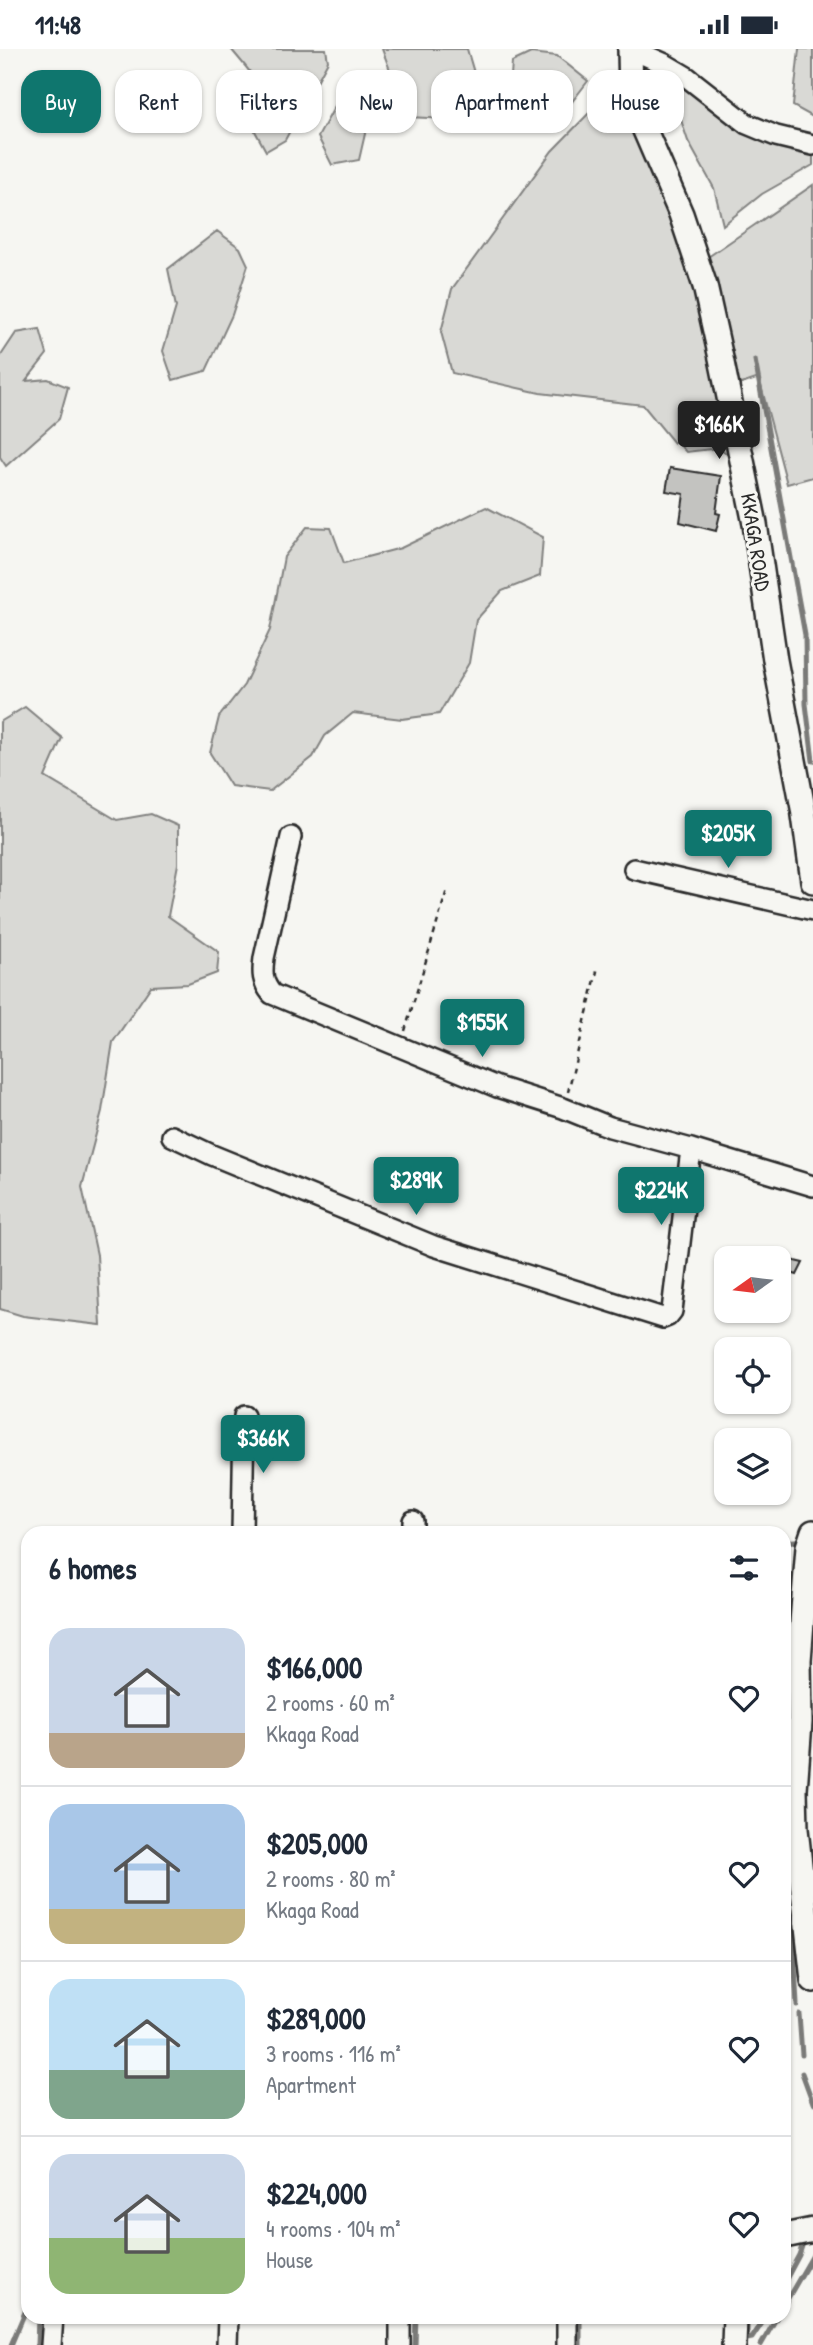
<!DOCTYPE html>
<html lang="en">
<head>
<meta charset="utf-8">
<style>
	body { margin:0; font-family:"Patrick Hand",sans-serif; background:#f6f6f7; color:#1f2937; height:100vh; display:flex; flex-direction:column; font-size:26px; white-space:nowrap }
	* { box-sizing:border-box; margin:0 }
	p { font-size:23px; color:#747a83 }
	.icon { flex:none; width:38px; height:38px; fill:none; stroke:currentColor; stroke-width:2; stroke-linecap:round; stroke-linejoin:round }
	.map { position:relative; flex:1; overflow:hidden }
	.side { position:absolute; left:21px; top:1477px; width:770px; height:798px; display:flex; flex-direction:column; background:#fff; border-radius:21px; box-shadow:0 2px 5px #0004 }
	.side>* { flex:none }
	.banner { position:absolute; left:21px; top:21px; width:772px; height:63px; display:flex; gap:14px }
	.needle { width:46px; rotate:256deg }
	.controls { position:absolute; left:714px; top:1197px; display:grid; gap:14px }
	.controls a { display:grid; place-items:center; width:77px; height:77px; border-radius:14px; background:#fff; box-shadow:0 2px 5px #0004; font-size:35px }
	.price { position:absolute; translate:-50% -60px; padding:0 16px; border-radius:7px; background:#0f766e; color:#fff; font-size:23px; line-height:46px; filter:drop-shadow(0 2px 4px #0008) }
	.price::after { content:''; position:absolute; left:50%; top:42px; width:21px; height:16px; margin-left:-10px; background:inherit; clip-path:polygon(0 0,100% 0,50% 100%) }
	.price.active { background:#222; color:#fff }
	ul { padding:0; list-style:none }
	li { display:flex; align-items:center; gap:21px; height:175px; padding:0 28px }
	li+li { border-top:2px solid #e0e1e3 }
	li span { display:grid; place-items:center; flex:none; width:196px; height:140px; border-radius:21px; color:#555 }
	li>.icon { margin-inline-start:auto }
	span .icon { width:84px; height:84px; fill:#fffc; stroke-width:1 }
	li b { font-size:30px }
	h2 { display:flex; justify-content:space-between; align-items:center; height:84px; padding:0 28px; font-size:30px }
	.tag { padding:0 24px; border-radius:21px; background:#fff; box-shadow:0 2px 5px #0004; font-size:24px; line-height:63px }
	.tag.active { background:#0f766e; color:#fff }
	.status { display:flex; justify-content:space-between; align-items:center; height:49px; padding:0 35px; background:#fff; direction:ltr }
	.status svg { height:19px; fill:currentColor }
	.map>svg:first-child { display:block }
	.green { fill:#d9d9d5; stroke:#828280; stroke-width:2 }
	.lines { fill:none; stroke-linecap:round; stroke-linejoin:round }
	.stream { stroke:#7a7a78; stroke-width:5 }
	.building { fill:#c3c3c0; stroke:#2b2b2b; stroke-width:2 }
	.minor-casing { stroke:#2b2b2b; stroke-width:24 }
	.tertiary-casing { stroke:#2b2b2b; stroke-width:28 }
	.path { stroke:#2b2b2b; stroke-width:2.5; stroke-dasharray:5 5; stroke-linecap:butt }
	.minor { stroke:#f6f6f2; stroke-width:19 }
	.tertiary { stroke:#f6f6f2; stroke-width:23 }
	.labels { text-anchor:middle; dominant-baseline:central; stroke-width:6; stroke-linejoin:round; paint-order:stroke }
	.street-label { font-size:21px; fill:#2b2b2b; stroke:#f6f6f2 }
</style>
</head>
<body>
<div class="status"><b>11:48</b><svg viewBox="0 0 49 12"><path d="M0 12V9h3v3zM5 12V6h3v6zM10 12V3h3v9zM15 12V0h3v12zM26 1h20v11H26zM47 4h2v5h-2z"/></svg></div>
<div class="map">
<svg width="813" height="2296" viewBox="0 0 813 2296">
	<rect width="100%" height="100%" fill="#f6f6f2"/>
	<filter id="ink" filterUnits="userSpaceOnUse"><feTurbulence type="fractalNoise" baseFrequency=".0143" numOctaves="2"/><feDisplacementMap in="SourceGraphic" scale="14" xChannelSelector="R" yChannelSelector="G"/><feConvolveMatrix kernelMatrix="1 2 1 2 8 2 1 2 1" color-interpolation-filters="sRGB"/></filter>
	<g filter="url(#ink)">
		<path class="green" d="M231,0H326L328,12L285,91L266,102L255,82C267,37 259,34 231,0Z
			M382,0H467L482,51L448,70L408,68Z
			M799,0H813V68L793,57Z
			M531,4L557,7L588,32L571,54L539,73L509,56L512,13Z
			M631,21L705,210L813,136V428L787,435L759,329L730,339L744,420L720,399L686,403L676,392L674,394L643,356L540,344L452,324L441,283L452,240L552,102Z
			M666,26L813,101V116L762,145L723,176L714,139L688,92Z
			M362,30L373,37L370,63L359,111L332,116L318,88L347,35Z
			M217,182L240,199L248,216L232,266L206,322L173,331L163,302L176,258L168,220Z
			M40,280L47,305L26,332L48,330L68,338L59,370L6,417L0,408V308L16,284Z
			M486,458L543,488L540,527L502,542L476,571L469,614L439,665L402,670L353,664L325,687L313,708L270,742L231,737L210,704L219,668L244,636L270,581L284,508L307,478L331,479L344,514L401,499Z
			M25,658L62,689L45,728L117,771L151,765L178,777V815L168,867L219,903L217,924L188,935L151,937L113,993L102,1062L82,1138L97,1206L101,1276L23,1267L0,1260V673Z"/>
		<g class="lines">
			<path class="stream" d="M755,311L805,586L806,655L813,712
				M784,1493L805,1491
				M784,1810L788,1846
				M788,1856L793,1881L797,1956
				M799,1965L802,2006
				M802,2024L813,2054
				M23,2175L28,2177
				M784,2234L799,2206L804,2191
				M784,2256L813,2206
				M580,2268V2296
				M747,2290L752,2289L766,2268
				M747,2290V2268
				M11,2296L28,2256
				M37,2296L38,2268
				M415,2296L416,2268
				M761,2296L777,2268"/>
		</g>
		<path class="building" d="M670,419L721,427L716,464L720,465L716,482L680,473L684,445L666,442Z
			M761,1204L803,1214L797,1226L779,1220V1209H760Z"/>
		<g class="lines">
			<defs>
				<path id="minor" d="M631,0L665,15L687,28L747,75L776,87L813,96
					M291,788L264,909C262,924 262,933 272,945L497,1038L563,1059L610,1078L691,1100L813,1137
					M634,820L813,861
					M172,1087L212,1106L434,1197L663,1269L668,1267L672,1262L691,1100
					M242,1484L244,1367
					M413,1484V1472
					M567,2268V2296
					M51,2296L53,2268
					M227,2296L228,2268
					M400,2296V2268"/>
				<path id="tertiary" d="M630,0L631,49L681,165L705,237L721,309L755,475L775,611L803,759L813,832
					M813,1483L808,1498L799,1611L800,1673L795,1741L796,1780L813,1931
					M784,2187L813,2181
					M734,2296L735,2268"/>
			</defs>
			<use href="#minor" class="minor-casing"/>
			<use href="#tertiary" class="tertiary-casing"/>
			<path class="path" d="M405,982L447,841
				M568,1043L598,918"/>
			<use href="#minor" class="minor"/>
			<use href="#tertiary" class="tertiary"/>
		</g>
	</g>
	<g class="labels">
		<g class="street-label">
			<text transform="translate(756 493) rotate(81)">KKAGA ROAD</text>
		</g>
	</g>
</svg>
<div class="controls">
<a><svg class="needle" viewBox="-14 -14 28 28"><path d="M0-13l5 13h-10z" fill="#e53935"/><path d="M0 13l5-13h-10z" fill="#747a83"/></svg></a>
<a><svg class="icon" aria-label="locate" viewBox="0 0 24 24"><circle cx="12" cy="12" r="6"/><path d="M12 2v4M12 18v4M2 12h4M18 12h4"/></svg></a>
<a><svg class="icon" aria-label="layers" viewBox="0 0 24 24"><path d="M12 4l9 5-9 5-9-5zM3 14l9 5 9-5"/></svg></a>
</div>
<b class="price active" style="left:719px;top:412px">$166K</b>
<b class="price" style="left:728px;top:821px">$205K</b>
<b class="price" style="left:482px;top:1010px">$155K</b>
<b class="price" style="left:416px;top:1168px">$289K</b>
<b class="price" style="left:661px;top:1178px">$224K</b>
<b class="price" style="left:263px;top:1426px">$366K</b>
<div class="banner">
<a class="tag active">Buy</a>
<a class="tag">Rent</a>
<a class="tag">Filters</a>
<a class="tag">New</a>
<a class="tag">Apartment</a>
<a class="tag">House</a>
</div>
<section class="side">
<h2>6 homes<svg class="icon" aria-label="filters" viewBox="0 0 24 24"><path d="M4 7h16M4 17h16"/><circle cx="9" cy="7" r="2"/><circle cx="15" cy="17" r="2"/></svg></h2>
<ul>
<li><span style="background:linear-gradient(#c9d6e8 75%,#b9a48a 0)"><svg class="icon" aria-label="home" viewBox="0 0 24 24"><path d="M3 11l9-7 9 7M6 9v11h12V9"/></svg></span><div><b>$166,000</b><p>2 rooms · 60 m²</p><p>Kkaga Road</p></div><svg class="icon" aria-label="heart" viewBox="0 0 24 24"><path d="M12 20l-8-8c-3-5 5-10 8-4 3-6 11-1 8 4z"/></svg></li>
<li><span style="background:linear-gradient(#a9c7e8 75%,#c2b280 0)"><svg class="icon" aria-label="home" viewBox="0 0 24 24"><path d="M3 11l9-7 9 7M6 9v11h12V9"/></svg></span><div><b>$205,000</b><p>2 rooms · 80 m²</p><p>Kkaga Road</p></div><svg class="icon" aria-label="heart" viewBox="0 0 24 24"><path d="M12 20l-8-8c-3-5 5-10 8-4 3-6 11-1 8 4z"/></svg></li>
<li><span style="background:linear-gradient(#bfe0f5 65%,#7fa58c 0)"><svg class="icon" aria-label="home" viewBox="0 0 24 24"><path d="M3 11l9-7 9 7M6 9v11h12V9"/></svg></span><div><b>$289,000</b><p>3 rooms · 116 m²</p><p>Apartment</p></div><svg class="icon" aria-label="heart" viewBox="0 0 24 24"><path d="M12 20l-8-8c-3-5 5-10 8-4 3-6 11-1 8 4z"/></svg></li>
<li><span style="background:linear-gradient(#c9d6e8 60%,#8fb573 0)"><svg class="icon" aria-label="home" viewBox="0 0 24 24"><path d="M3 11l9-7 9 7M6 9v11h12V9"/></svg></span><div><b>$224,000</b><p>4 rooms · 104 m²</p><p>House</p></div><svg class="icon" aria-label="heart" viewBox="0 0 24 24"><path d="M12 20l-8-8c-3-5 5-10 8-4 3-6 11-1 8 4z"/></svg></li>
</ul>
</section>
</div>
</body>
</html>
